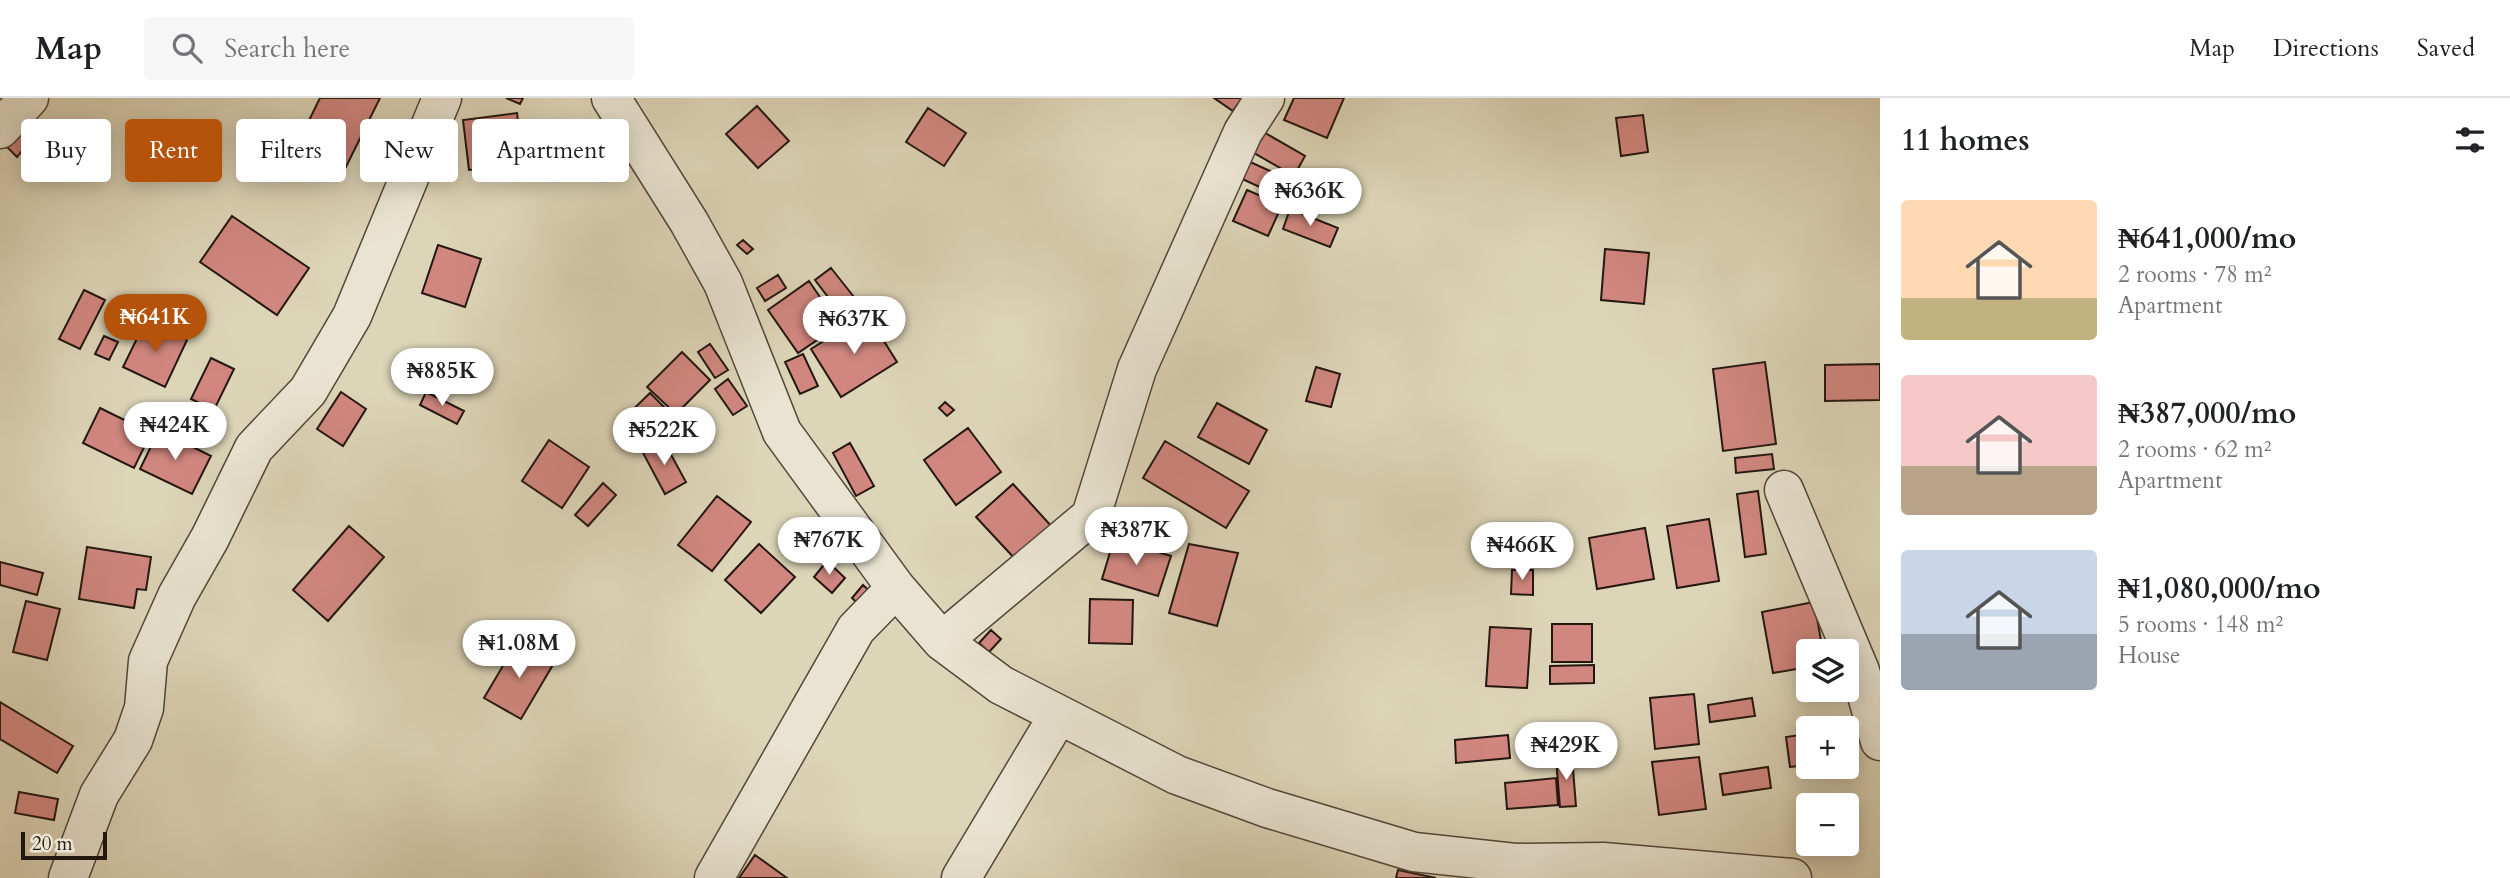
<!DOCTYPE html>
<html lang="en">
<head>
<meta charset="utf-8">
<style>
	body { margin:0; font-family:Cardo,serif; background:#f6f6f6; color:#202124; height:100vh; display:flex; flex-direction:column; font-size:26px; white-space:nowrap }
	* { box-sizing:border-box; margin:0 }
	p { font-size:23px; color:#757577 }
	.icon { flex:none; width:38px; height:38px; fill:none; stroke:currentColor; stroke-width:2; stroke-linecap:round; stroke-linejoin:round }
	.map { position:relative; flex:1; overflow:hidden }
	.sheet { display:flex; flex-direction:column; background:#fff; width:630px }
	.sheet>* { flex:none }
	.top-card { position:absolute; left:21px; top:21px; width:665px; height:63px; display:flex; gap:14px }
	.buttons { position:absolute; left:1796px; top:541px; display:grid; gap:14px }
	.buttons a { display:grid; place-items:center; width:63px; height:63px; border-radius:7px; background:#fff; box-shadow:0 4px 18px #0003; font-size:35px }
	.scale { position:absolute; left:21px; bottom:18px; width:86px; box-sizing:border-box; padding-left:7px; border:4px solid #241710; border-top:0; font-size:19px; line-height:24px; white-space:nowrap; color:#241710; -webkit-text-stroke:5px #e9e4d1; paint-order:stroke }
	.price { position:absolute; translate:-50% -60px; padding:0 16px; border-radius:24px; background:#fff; color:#222; font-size:23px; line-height:46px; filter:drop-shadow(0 2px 4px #0008) }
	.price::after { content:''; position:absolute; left:50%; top:42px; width:21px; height:16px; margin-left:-10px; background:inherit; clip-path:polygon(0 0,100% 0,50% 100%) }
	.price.current { background:#b45309; color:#fff }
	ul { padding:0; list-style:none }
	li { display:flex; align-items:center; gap:21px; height:175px; padding:0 21px }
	li span { display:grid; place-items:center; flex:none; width:196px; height:140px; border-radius:7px; color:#555 }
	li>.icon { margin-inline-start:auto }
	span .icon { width:84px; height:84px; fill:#fffc; stroke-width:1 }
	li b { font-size:30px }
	h2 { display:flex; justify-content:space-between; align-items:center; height:84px; padding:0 21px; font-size:30px }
	.pill { padding:0 24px; border-radius:7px; background:#fff; box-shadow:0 4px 18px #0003; font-size:24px; line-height:63px }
	.pill.current { background:#b45309; color:#fff }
	header { display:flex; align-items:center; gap:42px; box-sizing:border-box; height:98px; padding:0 35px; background:#fff; border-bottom:2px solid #e0e0e0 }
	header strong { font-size:33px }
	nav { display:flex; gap:38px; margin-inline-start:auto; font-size:24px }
	.search { width:490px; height:63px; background:#f6f6f6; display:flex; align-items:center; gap:18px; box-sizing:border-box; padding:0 24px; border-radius:7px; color:#757577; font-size:26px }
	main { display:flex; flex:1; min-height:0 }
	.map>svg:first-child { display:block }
	.building { fill:#d18780; stroke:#241710; stroke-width:2 }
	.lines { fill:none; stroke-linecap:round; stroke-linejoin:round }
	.minor-casing { stroke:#52463a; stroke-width:41 }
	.minor { stroke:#e9e4d1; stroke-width:38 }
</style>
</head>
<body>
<header>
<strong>Map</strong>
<div class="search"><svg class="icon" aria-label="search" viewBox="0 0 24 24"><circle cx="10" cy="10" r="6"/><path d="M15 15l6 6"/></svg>Search here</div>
<nav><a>Map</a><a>Directions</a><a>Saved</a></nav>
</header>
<main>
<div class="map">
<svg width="1880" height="780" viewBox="0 0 1880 780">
	<rect width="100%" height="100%" fill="#ddd5b8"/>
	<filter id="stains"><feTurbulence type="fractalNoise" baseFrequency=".00286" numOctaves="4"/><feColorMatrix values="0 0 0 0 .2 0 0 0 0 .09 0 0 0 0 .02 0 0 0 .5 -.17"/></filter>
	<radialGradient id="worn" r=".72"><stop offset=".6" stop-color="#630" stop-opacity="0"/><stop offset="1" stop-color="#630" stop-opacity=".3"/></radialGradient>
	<path class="building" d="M320,0H380L341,79L293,55Z
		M506,0H523L520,6Z
		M1214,0H1242L1233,13Z
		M1294,0H1344L1327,40L1284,22Z
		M757,8L789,43L758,70L726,36Z
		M928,10L966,35L944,68L906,44Z
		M517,15L523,66L469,72L463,22Z
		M1643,17L1648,54L1621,58L1616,20Z
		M26,25L42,39L25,58L21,54L17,59L6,48Z
		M1260,32L1305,58L1294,78L1249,52Z
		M1248,63L1294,84L1286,101L1240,80Z
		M1247,92L1282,107L1268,138L1233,123Z
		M1290,111L1338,130L1330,149L1283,131Z
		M232,118L309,170L277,217L200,164Z
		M743,142L753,151L747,156L737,147Z
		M438,147L481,161L465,209L422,195Z
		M1605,151L1649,155L1644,206L1601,202Z
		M831,170L854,199L838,212L815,182Z
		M778,177L786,190L765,203L757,190Z
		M809,183L839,227L798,255L768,212Z
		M84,192L105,202L80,251L59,241Z
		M867,216L897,264L841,299L811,251Z
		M146,222L187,242L165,289L123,269Z
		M104,238L118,244L109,262L95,256Z
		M710,246L728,272L715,280L698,254Z
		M682,254L710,282L676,316L647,289Z
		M803,256L818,288L800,296L785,264Z
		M211,260L234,271L214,312L191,301Z
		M1765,264L1776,346L1723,353L1713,271Z
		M1880,266V302L1825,303V267Z
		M1316,269L1340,276L1331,309L1306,303Z
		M728,281L747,308L733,317L715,291Z
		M341,294L366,311L343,348L317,331Z
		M426,294L464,313L457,326L420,307Z
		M650,295L672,317L637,350L616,328Z
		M945,304L954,312L947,318L939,310Z
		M1217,305L1267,332L1249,366L1198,339Z
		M100,310L151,335L134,370L83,345Z
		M968,330L1001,374L956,407L924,362Z
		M159,332L211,358L192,396L140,371Z
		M549,342L589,369L562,410L522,383Z
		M663,342L686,384L665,396L642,353Z
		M1165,343L1249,393L1226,430L1143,380Z
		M850,345L874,388L856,398L833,355Z
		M1772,356L1774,371L1736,375L1735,360Z
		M603,385L616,397L588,428L575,417Z
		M1013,386L1053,430L1017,463L976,419Z
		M1758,393L1766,456L1745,459L1737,396Z
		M717,398L751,424L712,473L678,447Z
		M1709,421L1719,483L1677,490L1667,428Z
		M349,428L384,459L328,523L293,492Z
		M1645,430L1654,481L1597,491L1589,440Z
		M1114,441L1171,458L1158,498L1102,481Z
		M759,446L795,479L761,515L725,482Z
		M1189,446L1238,455L1217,528L1169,515Z
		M87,449L151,459L146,492L137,491L134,510L79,501Z
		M827,463L845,480L832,495L814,479Z
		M0,464L43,475L37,497L0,487Z
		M1512,472H1533V497L1511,496Z
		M863,487L872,495L860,508L852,500Z
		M1090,501L1133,502L1132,546L1089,545Z
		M26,503L60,511L47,562L13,554Z
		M1814,504L1823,553H1808V569L1773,575L1762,514Z
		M1552,526H1592V564H1552Z
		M1490,529L1531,531L1527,590L1486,588Z
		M991,532L1001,541L989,554L979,545Z
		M517,544L554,565L521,621L484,600Z
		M1594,567V585L1550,586V568Z
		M1694,596L1699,646L1655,651L1650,600Z
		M1752,600L1755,618L1710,624L1708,607Z
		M0,604L73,648L57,675L0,641Z
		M1853,629L1858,660L1846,662V630Z
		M1808,636V667L1790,669L1786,639Z
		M1508,637L1510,660L1456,665L1455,642Z
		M1572,659L1576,708L1560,709L1556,661Z
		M1699,659L1706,711L1659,717L1652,664Z
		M1768,669L1771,690L1723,697L1720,676Z
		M1556,680L1558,707L1507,711L1505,685Z
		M19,694L58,701L54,722L15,715Z
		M1818,746H1833V750L1818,751Z
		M755,757L787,780H739Z
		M1398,772L1436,780H1396Z"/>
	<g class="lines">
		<defs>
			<path id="minor" d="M611,0L689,124L723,185L782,334L896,490L942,543L1001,587L1177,677L1267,710L1414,754L1515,765L1603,764L1792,780
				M0,31L29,0
				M1784,392L1860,573L1880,643
				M942,543L1091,418L1137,271L1243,34L1265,0
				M68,780L99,697L133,642L144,610L148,563L177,498L210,440L254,350L308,293L352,218L442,0
				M714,780L856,531L896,490
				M961,780L1058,618"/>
		</defs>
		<use href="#minor" class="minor-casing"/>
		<use href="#minor" class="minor"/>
	</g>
	<rect width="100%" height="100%" filter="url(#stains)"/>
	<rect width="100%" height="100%" fill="url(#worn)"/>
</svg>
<div class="buttons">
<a><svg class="icon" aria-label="layers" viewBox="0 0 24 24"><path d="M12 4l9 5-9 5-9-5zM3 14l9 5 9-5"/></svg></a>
<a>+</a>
<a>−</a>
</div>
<div class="scale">20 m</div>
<b class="price" style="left:1310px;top:130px">₦636K</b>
<b class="price current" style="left:155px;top:256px">₦641K</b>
<b class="price" style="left:854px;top:258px">₦637K</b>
<b class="price" style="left:442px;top:310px">₦885K</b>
<b class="price" style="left:175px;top:364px">₦424K</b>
<b class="price" style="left:664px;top:369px">₦522K</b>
<b class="price" style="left:1136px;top:469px">₦387K</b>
<b class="price" style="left:829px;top:479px">₦767K</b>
<b class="price" style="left:1522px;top:484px">₦466K</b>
<b class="price" style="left:519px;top:582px">₦1.08M</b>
<b class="price" style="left:1566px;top:684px">₦429K</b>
<div class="top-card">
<a class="pill">Buy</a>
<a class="pill current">Rent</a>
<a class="pill">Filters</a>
<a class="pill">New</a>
<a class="pill">Apartment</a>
</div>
</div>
<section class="sheet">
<h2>11 homes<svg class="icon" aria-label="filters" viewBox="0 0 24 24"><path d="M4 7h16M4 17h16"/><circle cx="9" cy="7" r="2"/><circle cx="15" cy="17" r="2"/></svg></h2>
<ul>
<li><span style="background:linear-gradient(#ffd9b3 70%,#c2b280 0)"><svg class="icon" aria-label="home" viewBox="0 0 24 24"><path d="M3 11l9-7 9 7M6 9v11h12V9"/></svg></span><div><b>₦641,000/mo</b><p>2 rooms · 78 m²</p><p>Apartment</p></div></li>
<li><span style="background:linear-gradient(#f6c9c9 65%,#b9a48a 0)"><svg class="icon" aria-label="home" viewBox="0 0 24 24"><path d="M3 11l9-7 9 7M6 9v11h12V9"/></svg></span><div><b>₦387,000/mo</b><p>2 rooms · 62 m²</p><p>Apartment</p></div></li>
<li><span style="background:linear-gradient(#c9d6e8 60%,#9aa5b1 0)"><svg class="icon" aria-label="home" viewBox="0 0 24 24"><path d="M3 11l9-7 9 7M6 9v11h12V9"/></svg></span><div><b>₦1,080,000/mo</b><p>5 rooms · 148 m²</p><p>House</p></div></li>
</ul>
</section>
</main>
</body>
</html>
